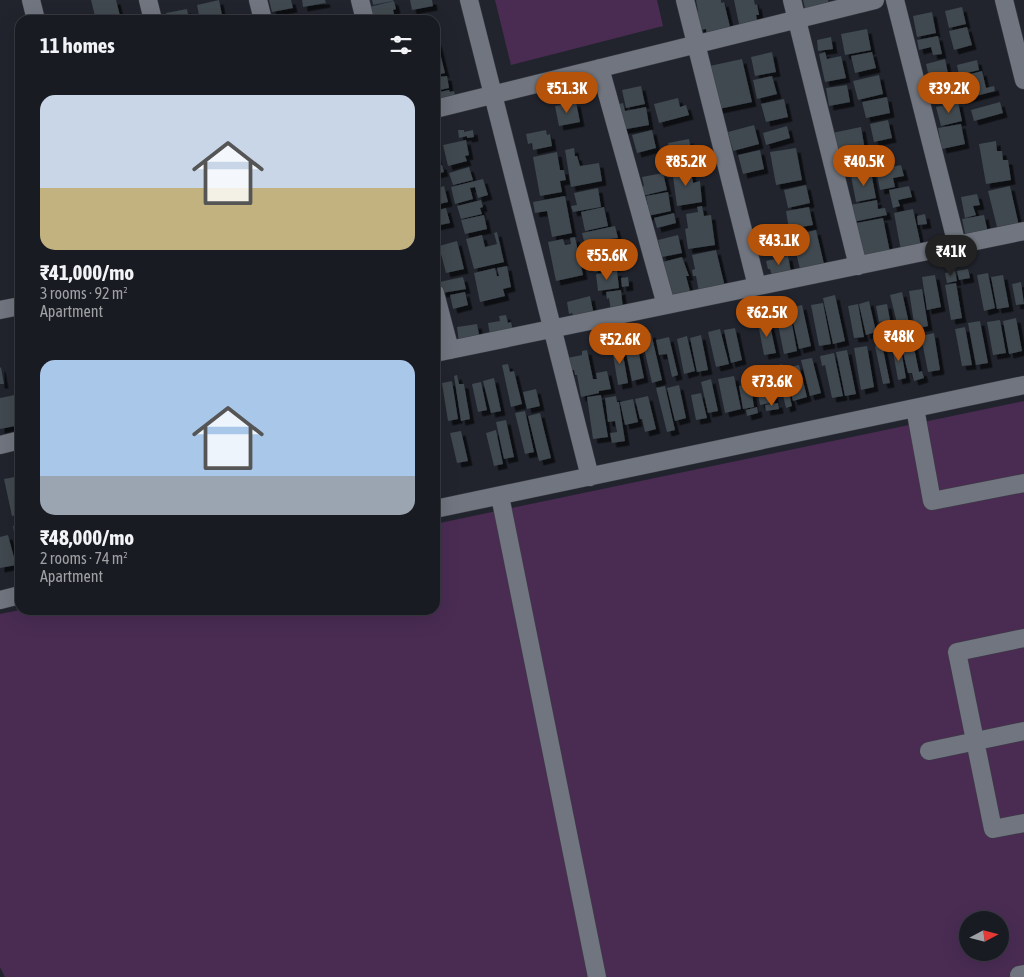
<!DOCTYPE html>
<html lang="en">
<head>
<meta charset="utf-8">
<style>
	body { margin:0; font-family:"Asap Condensed",sans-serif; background:#26282f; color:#f1f3f6; height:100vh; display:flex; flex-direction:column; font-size:19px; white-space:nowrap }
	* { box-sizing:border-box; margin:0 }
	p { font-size:16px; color:#9fa1a5 }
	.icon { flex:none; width:28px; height:28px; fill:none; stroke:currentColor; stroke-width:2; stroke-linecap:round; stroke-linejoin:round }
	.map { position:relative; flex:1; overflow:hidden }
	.side { position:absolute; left:15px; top:15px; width:425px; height:600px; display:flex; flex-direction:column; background:#191b22; border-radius:15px; box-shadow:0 5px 20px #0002,0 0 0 1px #373940 }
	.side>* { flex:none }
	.needle { width:32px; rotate:83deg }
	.controls { position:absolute; left:959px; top:911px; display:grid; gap:10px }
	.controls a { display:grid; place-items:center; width:50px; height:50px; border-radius:50%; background:#191b22; box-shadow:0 5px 20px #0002,0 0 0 1px #373940; font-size:25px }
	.price { position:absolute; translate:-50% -42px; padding:0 11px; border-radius:18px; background:#b45309; color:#fff; font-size:16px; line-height:32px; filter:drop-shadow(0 1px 2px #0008) }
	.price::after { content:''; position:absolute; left:50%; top:30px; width:15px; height:11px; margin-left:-8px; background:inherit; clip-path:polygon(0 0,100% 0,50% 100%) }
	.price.active { background:#222; color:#fff }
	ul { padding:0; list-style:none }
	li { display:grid; align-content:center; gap:10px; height:265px; padding:0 25px }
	li span { display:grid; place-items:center; height:155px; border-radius:15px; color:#555 }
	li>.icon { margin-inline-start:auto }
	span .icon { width:90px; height:90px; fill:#fffc; stroke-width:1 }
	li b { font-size:21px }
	h2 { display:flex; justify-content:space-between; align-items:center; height:60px; padding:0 25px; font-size:21px }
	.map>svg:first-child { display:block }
	.green { fill:#4a2c53; fill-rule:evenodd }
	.building { fill:#3f484f; filter:url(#shadow) }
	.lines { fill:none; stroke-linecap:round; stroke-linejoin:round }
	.minor-casing { stroke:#3b3f45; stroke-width:19 }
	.minor { stroke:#70757f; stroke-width:18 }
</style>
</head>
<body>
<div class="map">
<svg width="1024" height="977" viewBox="0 0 1024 977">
	<defs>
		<filter id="shadow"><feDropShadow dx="4.5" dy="4.5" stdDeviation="0" flood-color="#0009"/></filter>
	</defs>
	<rect width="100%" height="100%" fill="#21242d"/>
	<path class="green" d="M495,0H657L663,26L511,65Z
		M1024,401V977H5L0,967V614L20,610H435V524ZM968,920H1000V952H968Z"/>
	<path class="building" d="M91,0H116L121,20H96Z
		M219,0L223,20H200L197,5Z
		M269,0H291L293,8L272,12Z
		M302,0H325L326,3L303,7Z
		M372,0H393V1L373,5Z
		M410,0H432L433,6L412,10Z
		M696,0H721V3L724,2L731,31L707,37L706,29L700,30L695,12L698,11Z
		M734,0H754L755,5L757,4L759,15H756L758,25L740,29Z
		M803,0H828L830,9L807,16Z
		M394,1L396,9L393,10L394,14L372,20L369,7Z
		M962,7L966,24L949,28L945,11Z
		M187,9L189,20H168L166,13Z
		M932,12L936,33L917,37L913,16Z
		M967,27L972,45L954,50L949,31Z
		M867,29L871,50L845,55L841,34Z
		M938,36L942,54L933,55L931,47L919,50L917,40Z
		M831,37L833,49L818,51L817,40Z
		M437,41L445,73L435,75V42Z
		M772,52L776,72L755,76L751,57Z
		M825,52L827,59L841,56L846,78L825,82L819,54Z
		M872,52L876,68L855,73L851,56Z
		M742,59L752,102L714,110L705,67Z
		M945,59L949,78L930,82L926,64Z
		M977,60L979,70L959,75L957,65Z
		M982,71L986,88L994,86L995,91L961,100L956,78Z
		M879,75L883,94L858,100L853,81Z
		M447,76L449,88L435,91V81L439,80L438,77Z
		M772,76L777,94L757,99L753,80Z
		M847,85L850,102L829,106L826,88Z
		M641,86L645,104L626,108L622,90Z
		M449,90L450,92L454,91L456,100L435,105V93Z
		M887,97L890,113L866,118L862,102Z
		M678,98L680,107L686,105L689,115L659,123L654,104Z
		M784,99L788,117L766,122L761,104Z
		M576,102L580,122L559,126L555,106Z
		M958,102L962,121L941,126L936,107Z
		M1000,102L1003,113L974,121L971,110Z
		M623,103L625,111L646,107L649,125L621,130L616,105Z
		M888,120L892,138L874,142L870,124Z
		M961,124L965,144L942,149L938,128Z
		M754,125L759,144L733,151L728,132Z
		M787,126L790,138L766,145L763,133Z
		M861,127L865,150L836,155L832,133Z
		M458,130H464V132L473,130L474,137L467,138V136L459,138Z
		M546,130L547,135L550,134L552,146L533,150L532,143L528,144L526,134Z
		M652,130L656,148L637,153L632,135Z
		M689,139L693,160L672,164L668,143Z
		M466,140L469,155L465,156L467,161L448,166L443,145Z
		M996,141L997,151H1002L1003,160H1008L1011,180L986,184L979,144Z
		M574,148L575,156H577L580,166L599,163L602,181L571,187L565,150Z
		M796,148L802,180L776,185L770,152Z
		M760,150L764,169L743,174L738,155Z
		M435,152L439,165H442L444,172L435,174Z
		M557,152L560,170H564L566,180L560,181L562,192L540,196L533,157Z
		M901,165L904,176L893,178L895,187L880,190L876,170Z
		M690,166L693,183L700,181L702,202L677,206L672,169Z
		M469,167L473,180L453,185L449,173Z
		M871,172L876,198L856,202L851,176Z
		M663,173L667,190L638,197L636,188L644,186L642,177Z
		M435,177L438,188L444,186L448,202L435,205Z
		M483,179L488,195L478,198L475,187L470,188L473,199L455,204L451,187Z
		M806,185L810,203L788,208L784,190Z
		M909,186L912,197L898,200L900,206L893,208L889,190Z
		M1010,186L1019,226L998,231L988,191Z
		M598,188L601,207L573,212L571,206L577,205L574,193Z
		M668,192L671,211L643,217L641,208L648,206L646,196Z
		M977,194L980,205L973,206L976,215L965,218L961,197Z
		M565,196L572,233L552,237L547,211L535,213L533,202Z
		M481,200L483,207L480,208L482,214L461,219L457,206Z
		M877,200L878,209L885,208L887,215L853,222L850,205Z
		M702,206L704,216L711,215L715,245L688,249L685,229L688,228L686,214L698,212L697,207Z
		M604,207L608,226L585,231L581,212Z
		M809,207L813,225L789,229L786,211Z
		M446,208L450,223L435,226V211Z
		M913,209L921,246L901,251L894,213Z
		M674,213L676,223L657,228L654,218Z
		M925,214L927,224L918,225L917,216Z
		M484,215L487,229L465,234L461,220Z
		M984,215L988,233L966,238L962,219Z
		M883,218L891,257L859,263L851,224Z
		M615,226L618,238L609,239L612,252L620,251L624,266L594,272L590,253H587L582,233Z
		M816,230L824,264L800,269L792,236Z
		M497,232L504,262L474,269L466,239L482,235L485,247L497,244L494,233Z
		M678,235L682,253L662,257L658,240Z
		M575,237L583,275L556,281L548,242L563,239L565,245L571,244L570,238Z
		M457,241L464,269L446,273L439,246Z
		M716,250L725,287L699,292L696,276H693L692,270L695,269L692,255Z
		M788,256L791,272L772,276L770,269H768L766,261Z
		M682,257L689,276H686L691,295L669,300L659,263Z
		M507,266L511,287L503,289L505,296L480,302L474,273L495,268L497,276H499L497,268Z
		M968,269L970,278L959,280L957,271Z
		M617,271L619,288L598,291L596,274Z
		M955,271L957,281L947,283L945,273Z
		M988,273L995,308L984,311L977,275Z
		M935,275L941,307L927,310L922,277Z
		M1003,275L1009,307L997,309L991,277Z
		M463,277L466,289L442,293L439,282Z
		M628,277L629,286L622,287L621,278Z
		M1021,282L1024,304L1016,305L1012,284Z
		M956,283L962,318L951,320L945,285Z
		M922,289L928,326L915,329L909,291Z
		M621,290L623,309L611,311L609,298L607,299L606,292Z
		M465,292L468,305L453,309L450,295Z
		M902,292L910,328L899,331L890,295Z
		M835,295L845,341L833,344L823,298Z
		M590,296L594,315L576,316L573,315L572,313L569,314L567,302Z
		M869,301L876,332L866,335L859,304Z
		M823,303L831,344L819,346L811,305Z
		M858,304L864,337L854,338L848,306Z
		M887,304L890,320L879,322L876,306Z
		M802,305L811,346L799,349L790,308Z
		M789,308L797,351L784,354L775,310Z
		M506,315L508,323L511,322L513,330L490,335L488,323L500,321L499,316Z
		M1016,318L1022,351L1009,354L1003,321Z
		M1000,320L1006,353L993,355L987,322Z
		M769,321L776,353L764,355L758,323Z
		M980,321L988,363L976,365L968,323Z
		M477,324L480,340L459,343L457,327Z
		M965,327L972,365L962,366L955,329Z
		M735,328L742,360L731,363L724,330Z
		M720,329L729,364L716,367L708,332Z
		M651,333L662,380L652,383L641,335Z
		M934,333L940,370L928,372L921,336Z
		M635,335L644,378L632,381L623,338Z
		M701,335L708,370L697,372L690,338Z
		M687,336L695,371L684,374L677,339Z
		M669,337L678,375L672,377L667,354L659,355L656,340Z
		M912,338L919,372L922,371L924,378L914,381L912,373H908L900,340Z
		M611,342H614L616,350L622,349L628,383L618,385Z
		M882,344L890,383L883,384L875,346Z
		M900,344L906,378L898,380L892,346Z
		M867,346L874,387L861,390L854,348Z
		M587,350L593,379H597L596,373L607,371L611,389L599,391V393L581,397L577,375H575L574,370L569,371L567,358L582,355V351Z
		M847,350L856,394L845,396L836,352Z
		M834,353L843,396L832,398L825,365L822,366L820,356Z
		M812,358L821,393L810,396L801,360Z
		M508,364L510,372L514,371L522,404L511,407L502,365Z
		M782,364L792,406L786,408L776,366Z
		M799,365L807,397L793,401L785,368Z
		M1,367L4,384H0V368Z
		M768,367L775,402L760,405L753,370Z
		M457,375L459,384H464L470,419L461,421L454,376Z
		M734,376L741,409L725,413L718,379Z
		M494,378L501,411L491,413L483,381Z
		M711,379L718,411L708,413L701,382Z
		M452,381L458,419L448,421L442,383Z
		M481,382L487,410L478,412L472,384Z
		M679,385L686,418L675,421L667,388Z
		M745,385V388L751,387L754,407L743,409L739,386Z
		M665,386L675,430L667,432L656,388Z
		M536,389L540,406L527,409L523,392Z
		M701,393L707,418L696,420L691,395Z
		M15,395L20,425L0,429V398Z
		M601,395L608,437L593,439L587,397Z
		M616,396L617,402H619L625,441L612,443L610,433L617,432L615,421L608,422L605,398Z
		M648,396L656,429L645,432L642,419H640L635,399Z
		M633,399L638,422L625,425L620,402Z
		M778,403L779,409L766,411L765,405Z
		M757,407L758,413L747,416L746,410Z
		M525,411L534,452L525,454L515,413Z
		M540,413L551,458L539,461L528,416Z
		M506,420L514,457L504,459L496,422Z
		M496,430L503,464L494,466L486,433Z
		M461,431L468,461L457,463L450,433Z
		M20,476V514L12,516L4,479Z
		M20,525V536L15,537L13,526Z
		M8,535L16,565L0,568V537Z"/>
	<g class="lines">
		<defs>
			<path id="minor" d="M31,0L36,20
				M148,0L153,20
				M258,0L263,20
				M360,0L365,20
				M469,0L590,477
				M685,0L757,286
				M792,0L858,266
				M895,0L957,245
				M1004,0L1024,80
				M600,68L666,305
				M435,109L875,0
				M435,293L450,350
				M0,310L20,306
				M435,353L1024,231
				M915,408L932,501L1024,483
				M0,445L20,440
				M500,496L597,977
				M435,509L1024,385
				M0,600L20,595
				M1024,638L957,652L993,829L1024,823
				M929,751L1024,731
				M1020,977L1019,975L1024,974"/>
		</defs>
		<use href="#minor" class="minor-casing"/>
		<use href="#minor" class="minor"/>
	</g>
</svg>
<div class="controls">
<a><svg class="needle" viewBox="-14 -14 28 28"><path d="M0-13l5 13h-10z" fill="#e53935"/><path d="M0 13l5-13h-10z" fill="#9fa1a5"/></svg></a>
</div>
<b class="price" style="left:567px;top:114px">₹51.3K</b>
<b class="price" style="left:949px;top:114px">₹39.2K</b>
<b class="price" style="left:686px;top:187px">₹85.2K</b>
<b class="price" style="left:864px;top:187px">₹40.5K</b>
<b class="price" style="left:779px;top:266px">₹43.1K</b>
<b class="price active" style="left:951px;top:277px">₹41K</b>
<b class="price" style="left:607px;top:281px">₹55.6K</b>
<b class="price" style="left:767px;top:338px">₹62.5K</b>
<b class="price" style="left:899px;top:362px">₹48K</b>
<b class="price" style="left:620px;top:365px">₹52.6K</b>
<b class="price" style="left:772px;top:407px">₹73.6K</b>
<section class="side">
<h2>11 homes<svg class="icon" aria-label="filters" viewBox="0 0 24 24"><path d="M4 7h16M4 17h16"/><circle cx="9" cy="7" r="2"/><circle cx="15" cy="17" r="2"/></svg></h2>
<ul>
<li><span style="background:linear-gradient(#c9d6e8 60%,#c2b280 0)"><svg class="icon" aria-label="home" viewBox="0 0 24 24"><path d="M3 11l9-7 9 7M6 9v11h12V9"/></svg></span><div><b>₹41,000/mo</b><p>3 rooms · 92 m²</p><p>Apartment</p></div></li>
<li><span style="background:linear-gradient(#a9c7e8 75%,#9aa5b1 0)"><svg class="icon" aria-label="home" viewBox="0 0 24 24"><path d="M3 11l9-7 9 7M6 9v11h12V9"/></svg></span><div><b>₹48,000/mo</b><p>2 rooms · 74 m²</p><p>Apartment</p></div></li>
</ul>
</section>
</div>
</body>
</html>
